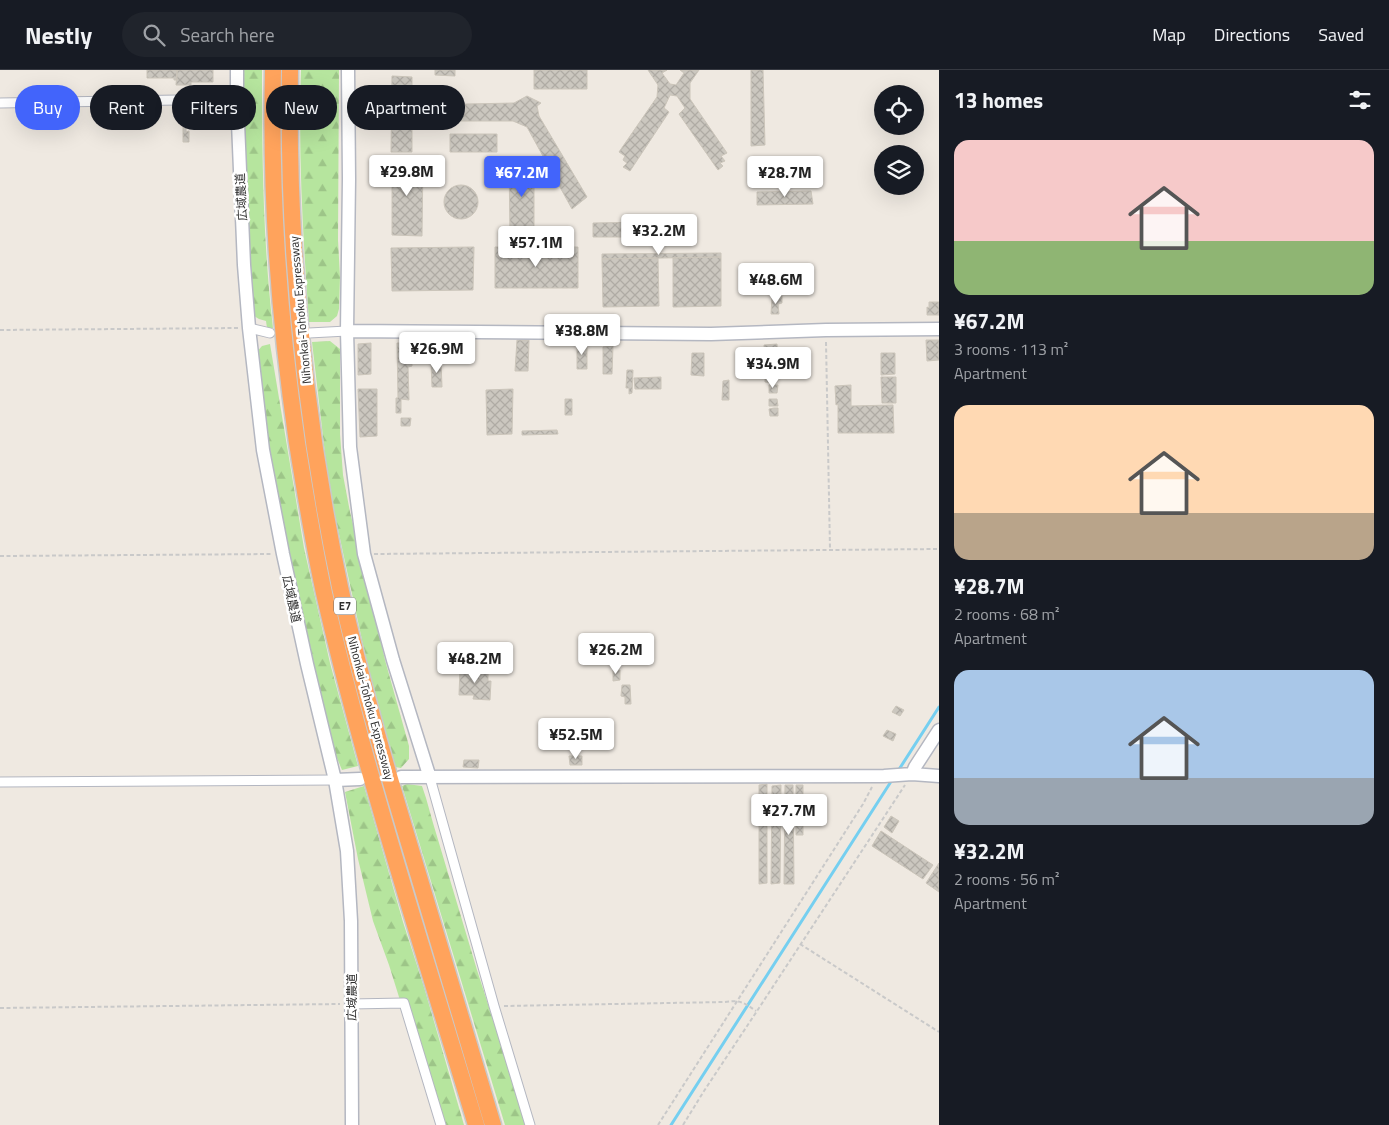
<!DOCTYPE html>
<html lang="en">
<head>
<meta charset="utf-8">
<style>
	body { margin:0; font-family:"Titillium Web","Noto Sans JP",sans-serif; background:#20242c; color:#f1f3f6; height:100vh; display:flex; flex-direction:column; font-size:19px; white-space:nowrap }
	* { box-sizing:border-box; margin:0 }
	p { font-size:16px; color:#9ea1a6 }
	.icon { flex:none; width:28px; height:28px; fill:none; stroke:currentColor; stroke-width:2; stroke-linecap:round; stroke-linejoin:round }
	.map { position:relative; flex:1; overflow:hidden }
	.sheet { display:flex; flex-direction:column; background:#171b24; width:450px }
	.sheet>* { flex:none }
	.banner { position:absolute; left:15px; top:15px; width:475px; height:45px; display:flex; gap:10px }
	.fabs { position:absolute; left:874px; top:15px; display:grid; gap:10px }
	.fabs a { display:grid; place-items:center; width:50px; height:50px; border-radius:50%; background:#171b24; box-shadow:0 5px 20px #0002; font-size:25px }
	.price { position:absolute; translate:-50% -42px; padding:0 11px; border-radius:5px; background:#fff; color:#222; font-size:16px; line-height:32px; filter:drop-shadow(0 1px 2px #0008) }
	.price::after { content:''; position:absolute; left:50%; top:30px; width:15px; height:11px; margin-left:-8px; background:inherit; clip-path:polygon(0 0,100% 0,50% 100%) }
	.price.on { background:#4264fb; color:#fff }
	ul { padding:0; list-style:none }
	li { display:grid; align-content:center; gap:10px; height:265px; padding:0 15px }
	li span { display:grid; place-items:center; height:155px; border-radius:15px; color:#555 }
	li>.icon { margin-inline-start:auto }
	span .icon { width:90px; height:90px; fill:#fffc; stroke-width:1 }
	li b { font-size:21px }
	h2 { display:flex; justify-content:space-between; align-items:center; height:60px; padding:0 15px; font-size:21px }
	.tag { padding:0 18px; border-radius:22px; background:#171b24; box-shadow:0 5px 20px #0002; font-size:18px; line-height:45px }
	.tag.on { background:#4264fb; color:#fff }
	header { display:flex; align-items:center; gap:30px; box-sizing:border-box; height:70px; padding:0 25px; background:#171b24; border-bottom:1px solid #363941 }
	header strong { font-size:24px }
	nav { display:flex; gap:28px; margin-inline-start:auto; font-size:18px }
	.search { width:350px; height:45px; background:#20242c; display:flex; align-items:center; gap:12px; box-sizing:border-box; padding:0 18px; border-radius:28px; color:#9ea1a6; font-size:19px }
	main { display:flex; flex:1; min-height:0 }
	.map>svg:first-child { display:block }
	.forest { fill:url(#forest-firs) }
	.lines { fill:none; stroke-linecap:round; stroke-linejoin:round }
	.stream { stroke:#75cff0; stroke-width:3 }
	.building { fill:url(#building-cross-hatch); stroke:#cbc5ba }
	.street-casing { stroke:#b4b7c1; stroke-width:11 }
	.secondary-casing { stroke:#b4b7c1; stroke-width:15 }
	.highway-casing { stroke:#c9c9c9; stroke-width:19 }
	.path { stroke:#c9c9c9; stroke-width:2; stroke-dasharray:4 2.5; stroke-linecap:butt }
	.street { stroke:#fff; stroke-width:9 }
	.secondary { stroke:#fff; stroke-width:12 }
	.highway { stroke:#ffa35c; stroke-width:16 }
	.labels { text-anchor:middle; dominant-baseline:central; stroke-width:5; stroke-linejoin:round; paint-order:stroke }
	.shield { fill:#fff; stroke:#6d6d6d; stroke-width:1 }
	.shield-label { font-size:11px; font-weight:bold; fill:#2e2e2e }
	.street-label { font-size:12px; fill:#2e2e2e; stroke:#fff }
</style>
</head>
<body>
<header>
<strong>Nestly</strong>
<div class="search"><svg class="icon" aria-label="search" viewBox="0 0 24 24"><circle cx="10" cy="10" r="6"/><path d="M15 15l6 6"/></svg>Search here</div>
<nav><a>Map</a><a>Directions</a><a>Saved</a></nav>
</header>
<main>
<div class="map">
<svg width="939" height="1055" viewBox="0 0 939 1055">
	<defs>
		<pattern id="forest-firs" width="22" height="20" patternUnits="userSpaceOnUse" patternTransform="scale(1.25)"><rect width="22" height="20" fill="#b6e59e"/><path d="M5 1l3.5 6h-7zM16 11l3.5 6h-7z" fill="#9dc588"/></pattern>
		<pattern id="building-cross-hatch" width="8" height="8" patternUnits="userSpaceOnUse" patternTransform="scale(1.25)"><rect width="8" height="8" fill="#cbc7bf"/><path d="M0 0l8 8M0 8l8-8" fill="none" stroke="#afaba4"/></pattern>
	</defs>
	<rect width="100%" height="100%" fill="#efe9e1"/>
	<path class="forest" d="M241,0H262C262,86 263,173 273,258H267L266,251L259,249L251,244Z
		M301,0H339L338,170L340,207L339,239L337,246L330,252H309C303,168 298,84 301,0Z
		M330,271L340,279V364L343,405L350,442L368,514L385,590L409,676V689L401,698L395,697L367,593L329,418L312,272Z
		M270,274L304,478L330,593L358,696L342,700L325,659L282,466L255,284L262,276Z
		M407,714L422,716L426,728L433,753L477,900L527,1055H505L402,716Z
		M364,716L403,852L424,917L464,1055H439L389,895L373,851L358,789L345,722Z"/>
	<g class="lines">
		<path class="stream" d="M898,701L939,637
			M671,1055L892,710"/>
	</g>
	<path class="building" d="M147,0H177V10H174V8H147Z
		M177,0H213V12H191V15H176Z
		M435,0H455V6L435,5Z
		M534,0H587V19H534Z
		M648,0H667L662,3L670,14L676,15L684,3L680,0H699L690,13V29L727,83L721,86L725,91L720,93L723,96L718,100L679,44L685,38L677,26L670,25L664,38L669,42L630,101L623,97L627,93L623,90L625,86L619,82L657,27L658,15Z
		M751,0H763L765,75L751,76Z
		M392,6L412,7V82H391Z
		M527,26L541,33L537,36L539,46L587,127L572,139L527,57L513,51H422V35L514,33Z
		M183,54H186V62L189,61V72H183Z
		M450,64H497V82H450Z
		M392,88L423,89L422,166L392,165Z
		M509,90H534V166H510Z
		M752,97H762V104H764V115L754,114L755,108H752Z
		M444 132a17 17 0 1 1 34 0a17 17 0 1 1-34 0Z
		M811,121L813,134L757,135V122Z
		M650,152V167H593V153Z
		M474,177L473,220L392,221L391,178Z
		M495,177H578V218H495Z
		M721,183V187L602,189V184Z
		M721,187V236L673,237V188Z
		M658,188L659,236L603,237L602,189Z
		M764,194V204H768V209H764V218H751V195Z
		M780,212L779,224L773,225V213Z
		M782,226V233L778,234L779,244H771L772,227Z
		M929,232H939V245H927V237L929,238Z
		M517,270H529L528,301H515Z
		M926,270H939V290L927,291Z
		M577,272H587V299H577Z
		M371,273V304L358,305V274Z
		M397,273H409V280H407L408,283H411L412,296L408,297L409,330L401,329V343H396V328H398Z
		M777,274L778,290L765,291L764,275Z
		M613,276L612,304H603V277Z
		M692,283H704V306L691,305Z
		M881,283H895V304L881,305Z
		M441,291L442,317H432L431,292Z
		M766,293H776L775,313L765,312Z
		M627,300H633L632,323L629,324V318H626Z
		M661,307V319H635L634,308Z
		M881,307H896V333H882Z
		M729,310V330H722L723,311Z
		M769,315H778L777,323H769Z
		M851,315V336L893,335L894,363H838V334L836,335L835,316Z
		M358,319H377V366L360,367Z
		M513,319L512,364L487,365L486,320Z
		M565,329H572V345H565Z
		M769,329H777L778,336H769Z
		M774,338H778V346H770L769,339Z
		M401,348H411L410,356H401Z
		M557,360L558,364L522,365V361Z
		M460,599H488V611H491L490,630L473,629L474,625H459Z
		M613,600H620V610L613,611Z
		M622,615H630L631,634H625V627L621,626Z
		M896,636L904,640L900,646L892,642Z
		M887,660L896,664L893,671L883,666Z
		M569,686H582V695H570Z
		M464,690H479L478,698L463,697Z
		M767,714V813L759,814V715Z
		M781,715L780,813L771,814L772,716Z
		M785,715H793L794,814H784Z
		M796,715H803V765H796Z
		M891,746L899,751L892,763L884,757Z
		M881,761L933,795L923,809L872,776Z
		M939,793V822L926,813Z"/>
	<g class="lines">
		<defs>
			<path id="street" d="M0,33L237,29
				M249,258L270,263
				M309,263L347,261
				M430,708L494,936L530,1055
				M0,712L335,710
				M351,934L404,933L441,1055"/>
			<path id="secondary" d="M237,0V29L244,195L249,258L263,380L283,484L307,594L335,710L347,781L351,851L352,1055
				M348,0L349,109L347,261L350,377L364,484L393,590L430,708
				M347,261L711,264L826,260L939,259
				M912,704L915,697L939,660
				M401,707L884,706L912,704L939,706
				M335,710L360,709"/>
			<path id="highway" d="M273,0C270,125 279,250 297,373C305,423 313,473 324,523C365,703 423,879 476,1055
				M290,0C287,174 304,347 340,517C361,613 389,707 417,800C442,885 468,970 493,1055"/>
		</defs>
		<use href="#street" class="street-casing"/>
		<use href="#secondary" class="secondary-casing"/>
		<use href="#highway" class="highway-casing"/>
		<path class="path" d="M0,260L239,258
			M826,272L830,479
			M374,484L939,479
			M0,486L273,484
			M800,874L939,962
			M504,936L725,932C741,930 743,932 756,941
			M0,938L340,934
			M658,1055L863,734L872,717
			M683,1055L704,1021L757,941L905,715"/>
		<use href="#street" class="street"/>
		<use href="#secondary" class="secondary"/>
		<use href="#highway" class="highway"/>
	</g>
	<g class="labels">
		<rect class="shield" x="334" y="527.5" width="22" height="17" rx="4"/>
		<g class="shield-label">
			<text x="345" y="536">E7</text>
		</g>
		<g class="street-label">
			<text transform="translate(241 127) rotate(-93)">広域農道</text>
			<text transform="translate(300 240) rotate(-95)">Nihonkai-Tohoku Expressway</text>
			<text transform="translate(292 529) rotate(78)">広域農道</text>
			<text transform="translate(371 638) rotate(75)">Nihonkai-Tohoku Expressway</text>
			<text transform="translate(351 927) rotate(-90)">広域農道</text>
		</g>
	</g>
</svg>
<div class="fabs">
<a><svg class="icon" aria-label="locate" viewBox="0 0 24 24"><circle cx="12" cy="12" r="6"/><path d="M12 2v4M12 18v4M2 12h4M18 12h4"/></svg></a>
<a><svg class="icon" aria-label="layers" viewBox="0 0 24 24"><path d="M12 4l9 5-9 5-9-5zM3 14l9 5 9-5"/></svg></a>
</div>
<b class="price" style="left:407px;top:127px">¥29.8M</b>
<b class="price on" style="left:522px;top:128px">¥67.2M</b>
<b class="price" style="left:785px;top:128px">¥28.7M</b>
<b class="price" style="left:659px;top:186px">¥32.2M</b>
<b class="price" style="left:536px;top:198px">¥57.1M</b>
<b class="price" style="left:776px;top:235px">¥48.6M</b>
<b class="price" style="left:582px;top:286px">¥38.8M</b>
<b class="price" style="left:437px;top:304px">¥26.9M</b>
<b class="price" style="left:773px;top:319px">¥34.9M</b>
<b class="price" style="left:616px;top:605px">¥26.2M</b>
<b class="price" style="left:475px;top:614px">¥48.2M</b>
<b class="price" style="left:576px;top:690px">¥52.5M</b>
<b class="price" style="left:789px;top:766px">¥27.7M</b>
<div class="banner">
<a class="tag on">Buy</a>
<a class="tag">Rent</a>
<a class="tag">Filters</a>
<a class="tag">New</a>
<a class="tag">Apartment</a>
</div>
</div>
<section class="sheet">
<h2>13 homes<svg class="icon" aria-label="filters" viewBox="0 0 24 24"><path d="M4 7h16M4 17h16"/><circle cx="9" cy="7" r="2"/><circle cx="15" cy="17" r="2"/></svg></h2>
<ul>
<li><span style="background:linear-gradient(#f6c9c9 65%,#8fb573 0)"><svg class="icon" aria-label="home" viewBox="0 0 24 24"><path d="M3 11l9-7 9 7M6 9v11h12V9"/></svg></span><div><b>¥67.2M</b><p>3 rooms · 113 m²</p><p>Apartment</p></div></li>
<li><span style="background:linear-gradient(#ffd9b3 70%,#b9a48a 0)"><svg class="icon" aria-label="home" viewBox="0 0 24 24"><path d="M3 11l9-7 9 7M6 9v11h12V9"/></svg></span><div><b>¥28.7M</b><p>2 rooms · 68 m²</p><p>Apartment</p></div></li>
<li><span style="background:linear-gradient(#a9c7e8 70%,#9aa5b1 0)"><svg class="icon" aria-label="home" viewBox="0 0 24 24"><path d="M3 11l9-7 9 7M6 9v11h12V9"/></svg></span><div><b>¥32.2M</b><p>2 rooms · 56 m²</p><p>Apartment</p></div></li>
</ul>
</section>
</main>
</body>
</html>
